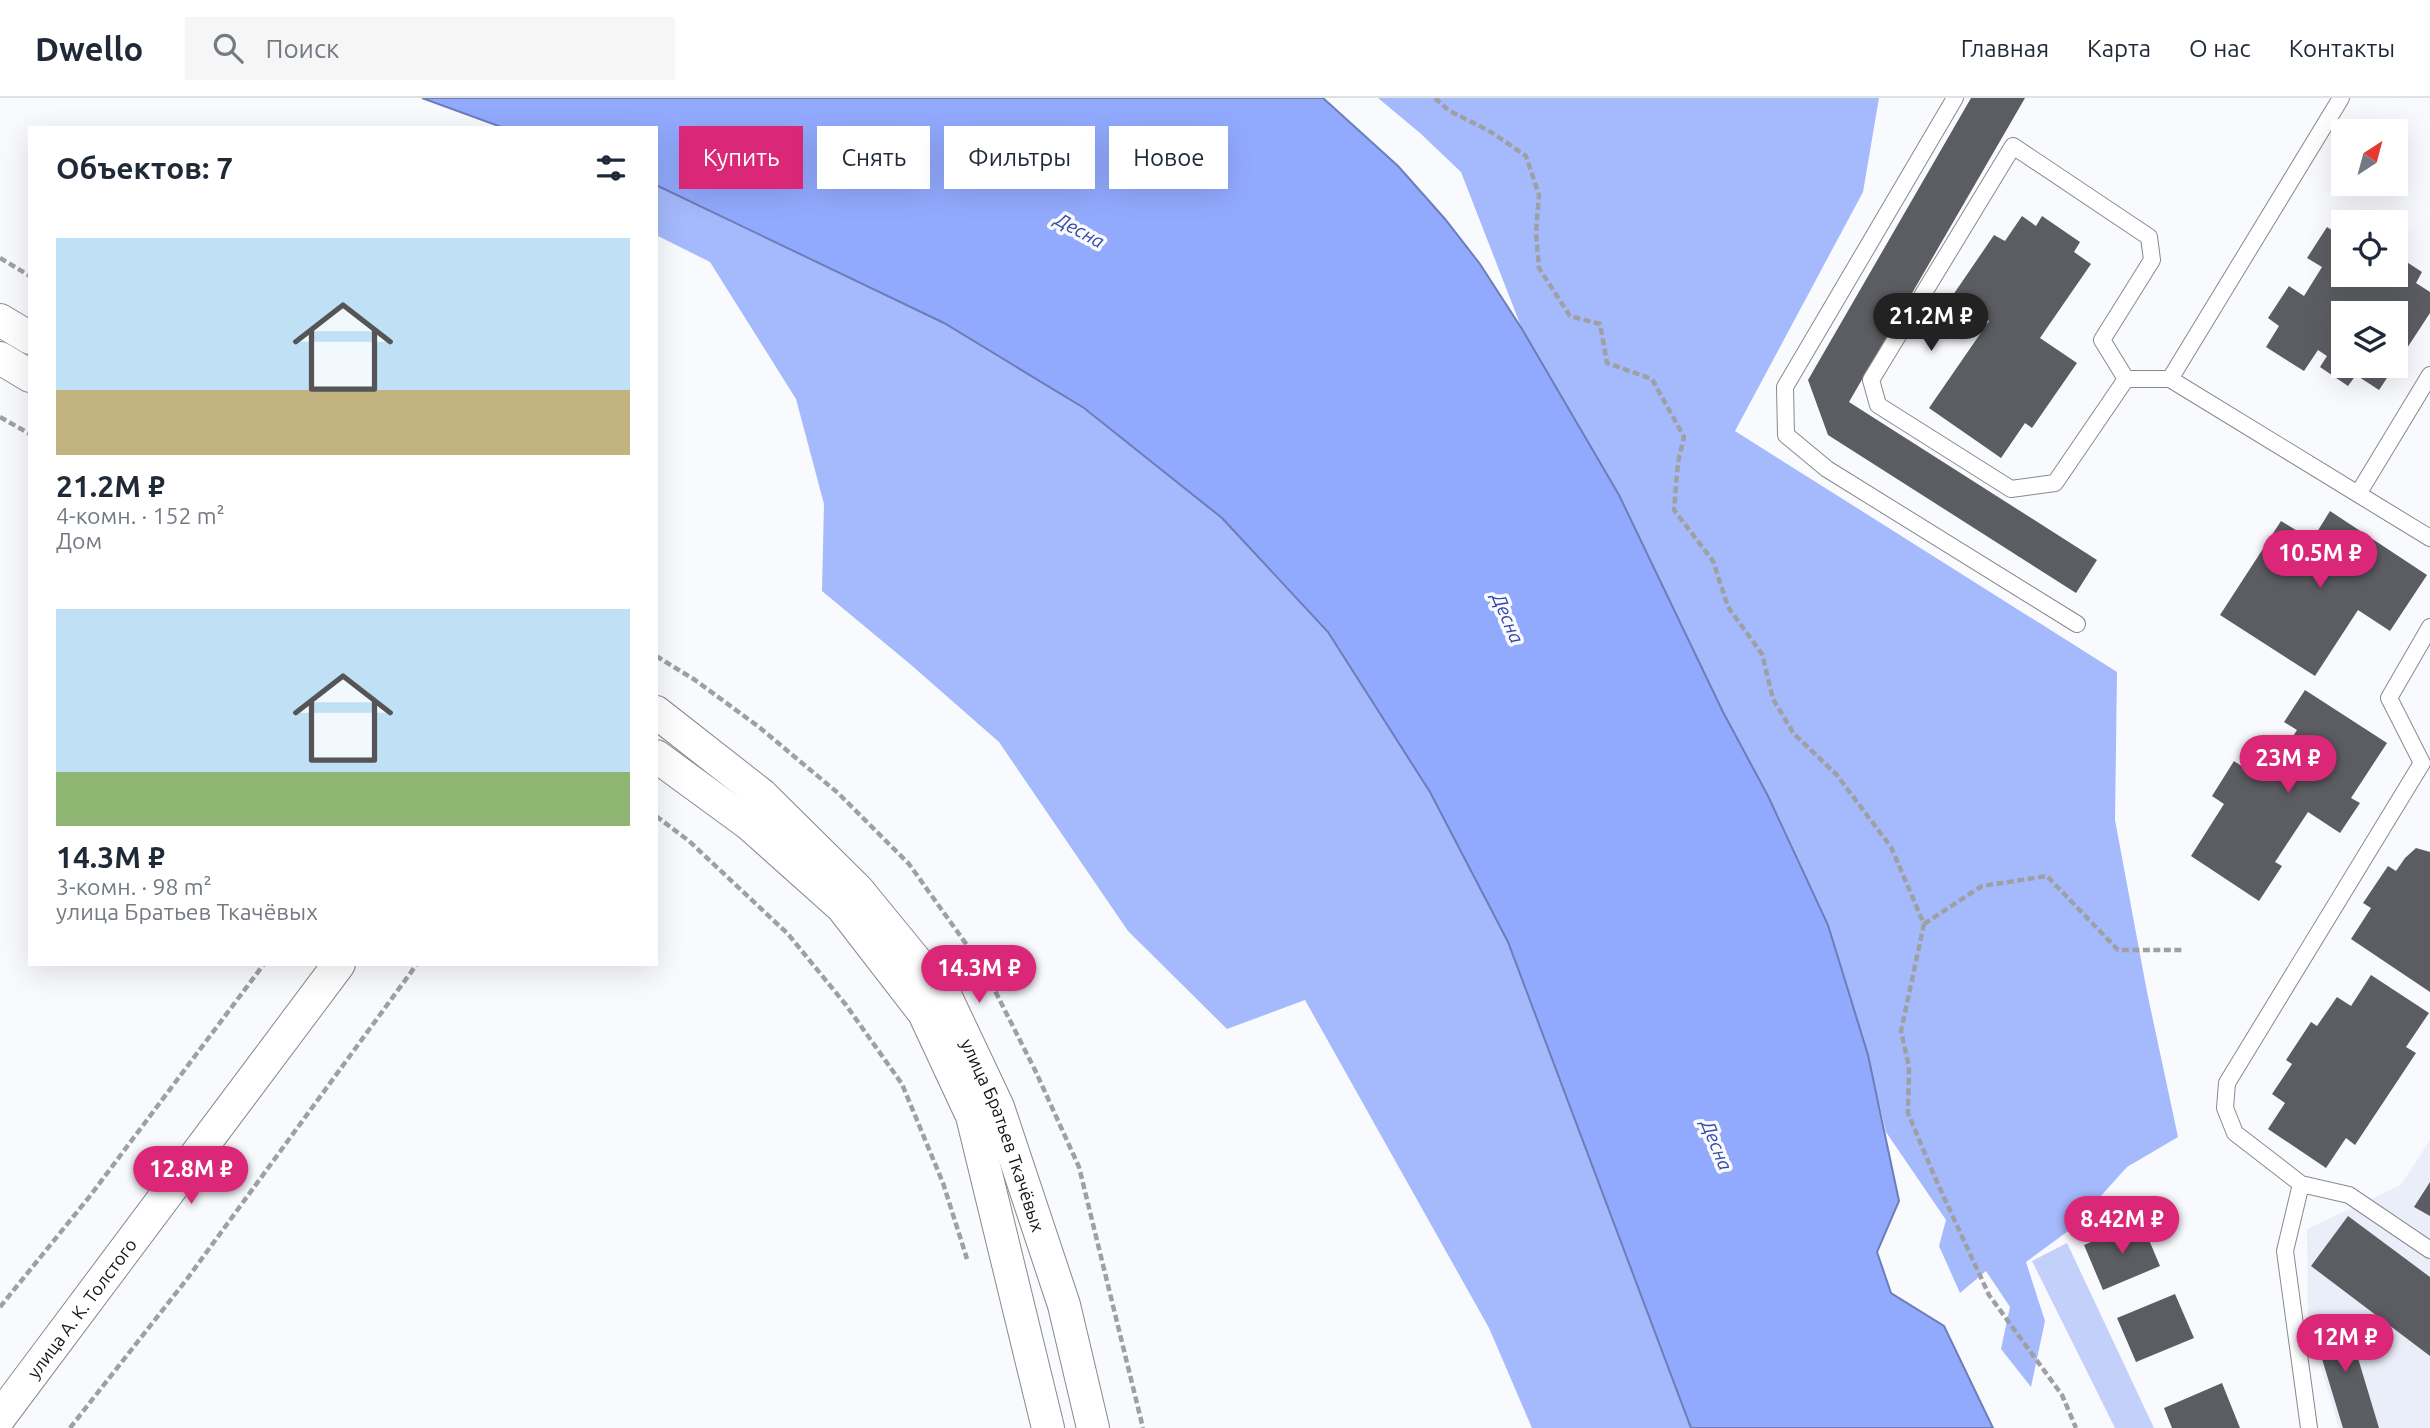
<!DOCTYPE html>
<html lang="ru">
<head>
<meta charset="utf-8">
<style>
	body { margin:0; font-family:Ubuntu,sans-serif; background:#f6f6f7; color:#1f2937; height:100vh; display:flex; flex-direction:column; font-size:26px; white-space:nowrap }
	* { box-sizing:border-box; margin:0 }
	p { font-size:23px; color:#747a83 }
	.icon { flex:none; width:38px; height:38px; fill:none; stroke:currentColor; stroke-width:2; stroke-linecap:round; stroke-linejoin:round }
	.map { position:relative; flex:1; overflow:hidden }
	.panel { position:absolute; left:28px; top:28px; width:630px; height:840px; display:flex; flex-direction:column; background:#fff; border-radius:0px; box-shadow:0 7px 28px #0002 }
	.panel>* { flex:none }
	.hud { position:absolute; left:679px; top:28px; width:665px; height:63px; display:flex; gap:14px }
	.needle { width:46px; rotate:36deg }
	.tools { position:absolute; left:2331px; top:21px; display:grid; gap:14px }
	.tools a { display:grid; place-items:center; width:77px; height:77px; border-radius:0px; background:#fff; box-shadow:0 7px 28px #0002; font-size:35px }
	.price { position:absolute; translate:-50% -60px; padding:0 16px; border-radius:24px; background:#db2777; color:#fff; font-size:23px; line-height:46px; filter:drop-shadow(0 2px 4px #0008) }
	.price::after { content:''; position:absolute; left:50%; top:42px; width:21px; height:16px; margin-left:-10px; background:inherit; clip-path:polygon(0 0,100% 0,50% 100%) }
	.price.active { background:#222; color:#fff }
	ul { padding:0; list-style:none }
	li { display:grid; align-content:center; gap:14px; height:371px; padding:0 28px }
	li span { display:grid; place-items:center; height:217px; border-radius:0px; color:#555 }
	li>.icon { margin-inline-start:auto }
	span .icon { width:126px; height:126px; fill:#fffc; stroke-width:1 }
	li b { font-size:30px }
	h2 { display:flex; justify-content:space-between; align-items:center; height:84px; padding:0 28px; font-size:30px }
	.chip { padding:0 24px; border-radius:0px; background:#fff; box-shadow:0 7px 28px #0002; font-size:24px; line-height:63px }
	.chip.active { background:#db2777; color:#fff }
	header { display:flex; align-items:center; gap:42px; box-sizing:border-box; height:98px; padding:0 35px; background:#fff; border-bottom:2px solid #e0e1e3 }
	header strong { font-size:33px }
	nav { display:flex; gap:38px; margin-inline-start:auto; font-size:24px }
	.search { width:490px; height:63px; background:#f6f6f7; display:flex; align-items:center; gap:18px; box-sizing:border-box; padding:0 24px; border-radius:0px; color:#747a83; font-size:26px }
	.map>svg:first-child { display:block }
	.built { fill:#eaeef8 }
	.green { fill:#c3d0fa }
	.forest { fill:#a5b9fd }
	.water { fill:#92aafe; stroke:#6c7db8; stroke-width:2 }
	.building { fill:#5b5d62 }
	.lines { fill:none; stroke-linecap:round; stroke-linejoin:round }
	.service-casing { stroke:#87898e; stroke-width:18 }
	.minor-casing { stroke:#87898e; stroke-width:34 }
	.path { stroke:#9fa0a3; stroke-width:4.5; stroke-dasharray:7 3.5; stroke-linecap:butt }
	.service { stroke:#fff; stroke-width:16 }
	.minor { stroke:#fff; stroke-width:32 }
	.labels { text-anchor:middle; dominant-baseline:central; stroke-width:7; stroke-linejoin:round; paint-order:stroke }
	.street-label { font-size:18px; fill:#131416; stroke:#f9fafe }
	.water-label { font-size:19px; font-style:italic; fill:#3647a6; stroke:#f9fafe }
</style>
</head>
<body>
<header>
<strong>Dwello</strong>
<div class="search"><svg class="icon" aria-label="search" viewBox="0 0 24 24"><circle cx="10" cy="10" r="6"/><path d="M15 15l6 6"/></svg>Поиск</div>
<nav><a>Главная</a><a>Карта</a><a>О нас</a><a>Контакты</a></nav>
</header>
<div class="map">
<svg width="2430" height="1330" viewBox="0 0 2430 1330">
	<rect width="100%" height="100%" fill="#f9fafe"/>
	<path class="built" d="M2430,1042V1330H2339L2308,1225L2307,1131L2401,1087Z"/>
	<path class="green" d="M2067,1145L2154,1330H2115L2032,1163Z"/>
	<path class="forest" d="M1378,0H1879L1863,94L1735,333L2117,574L2115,722L2147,894L2178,1039L2127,1069L2071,1131L2026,1164L2045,1223L2031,1289L2001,1251L2010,1209L1986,1173L1960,1195L1939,1148L1946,1122L1886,1034L1868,957L1828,827L1768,698L1723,614L1619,397L1522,231L1461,74L1420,35Z
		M656,87L944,225L1084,310L1222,420L1328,534L1430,694L1508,844L1691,1330H1532L1489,1230L1305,902L1227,931L1128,833L999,644L910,566L822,493L824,406L796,301L710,164L656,137Z"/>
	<path class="water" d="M422,0H1323L1398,68L1445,121L1480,166L1522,231L1619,397L1723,614L1768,698L1828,827L1868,957L1899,1103L1877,1154L1891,1195L1944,1228L1993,1330H1691L1508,844L1430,694L1328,534L1222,420L1084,310L944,225L656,87V30H504Z"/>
	<path class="building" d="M1971,0H2025L1849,304L2097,462L2076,495L1828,337L1808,282Z
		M2353,116L2367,124H2347Z
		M2022,118L2036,128L2042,118L2080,144L2074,154L2091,166L2040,240L2077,265L2032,330L2025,325L2001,360L1929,310L1989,223L1953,197L1994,137L2005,143Z
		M2327,129L2339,137L2343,131V177H2396V157L2422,174L2416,185L2430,194V215L2396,267V215H2343V268H2395L2379,292L2356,277L2348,288L2320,269L2327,258L2318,252L2304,273L2266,249L2279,228L2268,220L2289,188L2304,198L2322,169L2307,160Z
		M2330,413L2427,477L2390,533L2358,512L2315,578L2220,517L2281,423L2312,442Z
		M2305,592L2387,645L2351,700L2360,705L2340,735L2308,714L2275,764L2282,768L2259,803L2191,758L2224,706L2212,698L2234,663L2264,683L2297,632L2284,624Z
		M2416,750L2430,754V894L2351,841L2371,810L2363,805L2388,768L2396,773L2405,760Z
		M2371,877L2429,915L2406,949L2416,955L2355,1047L2346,1040L2326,1070L2268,1031L2285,1005L2272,996L2292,966L2286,962L2311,924L2317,928L2337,899L2351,908Z
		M2430,1084V1118L2414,1109Z
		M2348,1118L2430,1179V1258L2311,1168Z
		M2141,1123L2160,1168L2103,1192L2084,1147Z
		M2175,1196L2194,1240L2136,1264L2117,1220Z
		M2345,1217L2379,1330H2343L2312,1228Z
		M2222,1285L2240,1330H2172L2164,1310Z"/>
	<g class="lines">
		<defs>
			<path id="service" d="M1955,0L1785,289L1786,337L1827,371L2077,526
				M2013,48L2149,139L2152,162L2102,242L2126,281L2055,385L2011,391L1878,307L1871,282Z
				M2126,281H2170L2358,396L2430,277
				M2170,281L2341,0
				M2358,396L2430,440
				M2301,1086L2349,1097L2430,1152
				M2309,1330L2285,1153L2301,1086L2235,1035L2225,1010L2227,985L2422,665L2389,600L2430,529"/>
			<g id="minor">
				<path d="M0,222L30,240"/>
				<path d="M0,260L30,278"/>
				<path id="s1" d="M656,614L762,697L857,791L947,901L998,1009L1064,1207L1093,1330"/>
				<path d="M656,658L749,726L842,809L924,915L972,1018L1048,1330"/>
				<path id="s2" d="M0,1319L339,866"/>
			</g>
		</defs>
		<use href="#service" class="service-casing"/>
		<use href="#minor" class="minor-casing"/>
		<path class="path" d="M1435,0L1448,12L1491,34L1526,58L1539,97L1536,135L1539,170L1570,218L1600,226L1607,265L1652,281L1684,339L1678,364L1674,412L1713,463L1728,509L1762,556L1773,601L1794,636L1836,676L1891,749L1924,826L1901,933L1909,969L1908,1015L1936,1082L1989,1197L2062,1297L2076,1330
			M0,160L30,178
			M0,319L30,336
			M656,558L695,582L759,629L838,695L909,766L984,871L1035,972L1079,1069L1143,1330
			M656,718L689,743L788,836L846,907L902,986L943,1085L967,1161
			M1924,826L1982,788L2047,778L2118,852H2182
			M0,1209L90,1098L264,866
			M70,1330L187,1181L417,866"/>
		<use href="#service" class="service"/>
		<use href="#minor" class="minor"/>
	</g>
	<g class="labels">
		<g class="street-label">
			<text stroke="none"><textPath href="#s1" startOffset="558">улица Братьев Ткачёвых</textPath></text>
			<text stroke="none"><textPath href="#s2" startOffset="136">улица А. К. Толстого</textPath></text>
		</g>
		<g class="water-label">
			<text transform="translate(1080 132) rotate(29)">Десна</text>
			<text transform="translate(1508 520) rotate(67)">Десна</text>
			<text transform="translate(1717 1047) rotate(68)">Десна</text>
		</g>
	</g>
</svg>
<div class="tools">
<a><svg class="needle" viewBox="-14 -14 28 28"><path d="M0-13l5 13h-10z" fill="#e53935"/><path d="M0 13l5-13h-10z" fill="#747a83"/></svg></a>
<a><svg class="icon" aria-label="locate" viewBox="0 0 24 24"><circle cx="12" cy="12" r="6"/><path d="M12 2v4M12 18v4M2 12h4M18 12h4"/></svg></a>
<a><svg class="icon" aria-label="layers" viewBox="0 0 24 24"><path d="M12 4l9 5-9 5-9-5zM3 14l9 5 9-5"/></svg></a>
</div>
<b class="price active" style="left:1931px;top:255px">21.2M ₽</b>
<b class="price" style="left:2320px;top:492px">10.5M ₽</b>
<b class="price" style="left:2288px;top:697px">23M ₽</b>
<b class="price" style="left:979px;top:907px">14.3M ₽</b>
<b class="price" style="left:191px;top:1108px">12.8M ₽</b>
<b class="price" style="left:2122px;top:1158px">8.42M ₽</b>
<b class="price" style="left:2345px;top:1276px">12M ₽</b>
<div class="hud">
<a class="chip active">Купить</a>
<a class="chip">Снять</a>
<a class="chip">Фильтры</a>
<a class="chip">Новое</a>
</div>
<section class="panel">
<h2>Объектов: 7<svg class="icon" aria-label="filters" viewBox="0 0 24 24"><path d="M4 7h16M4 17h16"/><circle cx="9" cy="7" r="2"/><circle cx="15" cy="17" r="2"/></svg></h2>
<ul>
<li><span style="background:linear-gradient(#bfe0f5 70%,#c2b280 0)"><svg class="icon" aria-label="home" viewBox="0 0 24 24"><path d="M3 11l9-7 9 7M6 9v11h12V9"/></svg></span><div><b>21.2M ₽</b><p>4-комн. · 152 m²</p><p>Дом</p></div></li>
<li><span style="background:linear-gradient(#bfe0f5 75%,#8fb573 0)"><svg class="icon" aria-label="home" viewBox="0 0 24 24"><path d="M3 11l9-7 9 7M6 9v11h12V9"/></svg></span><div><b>14.3M ₽</b><p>3-комн. · 98 m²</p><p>улица Братьев Ткачёвых</p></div></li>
</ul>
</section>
</div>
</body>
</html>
